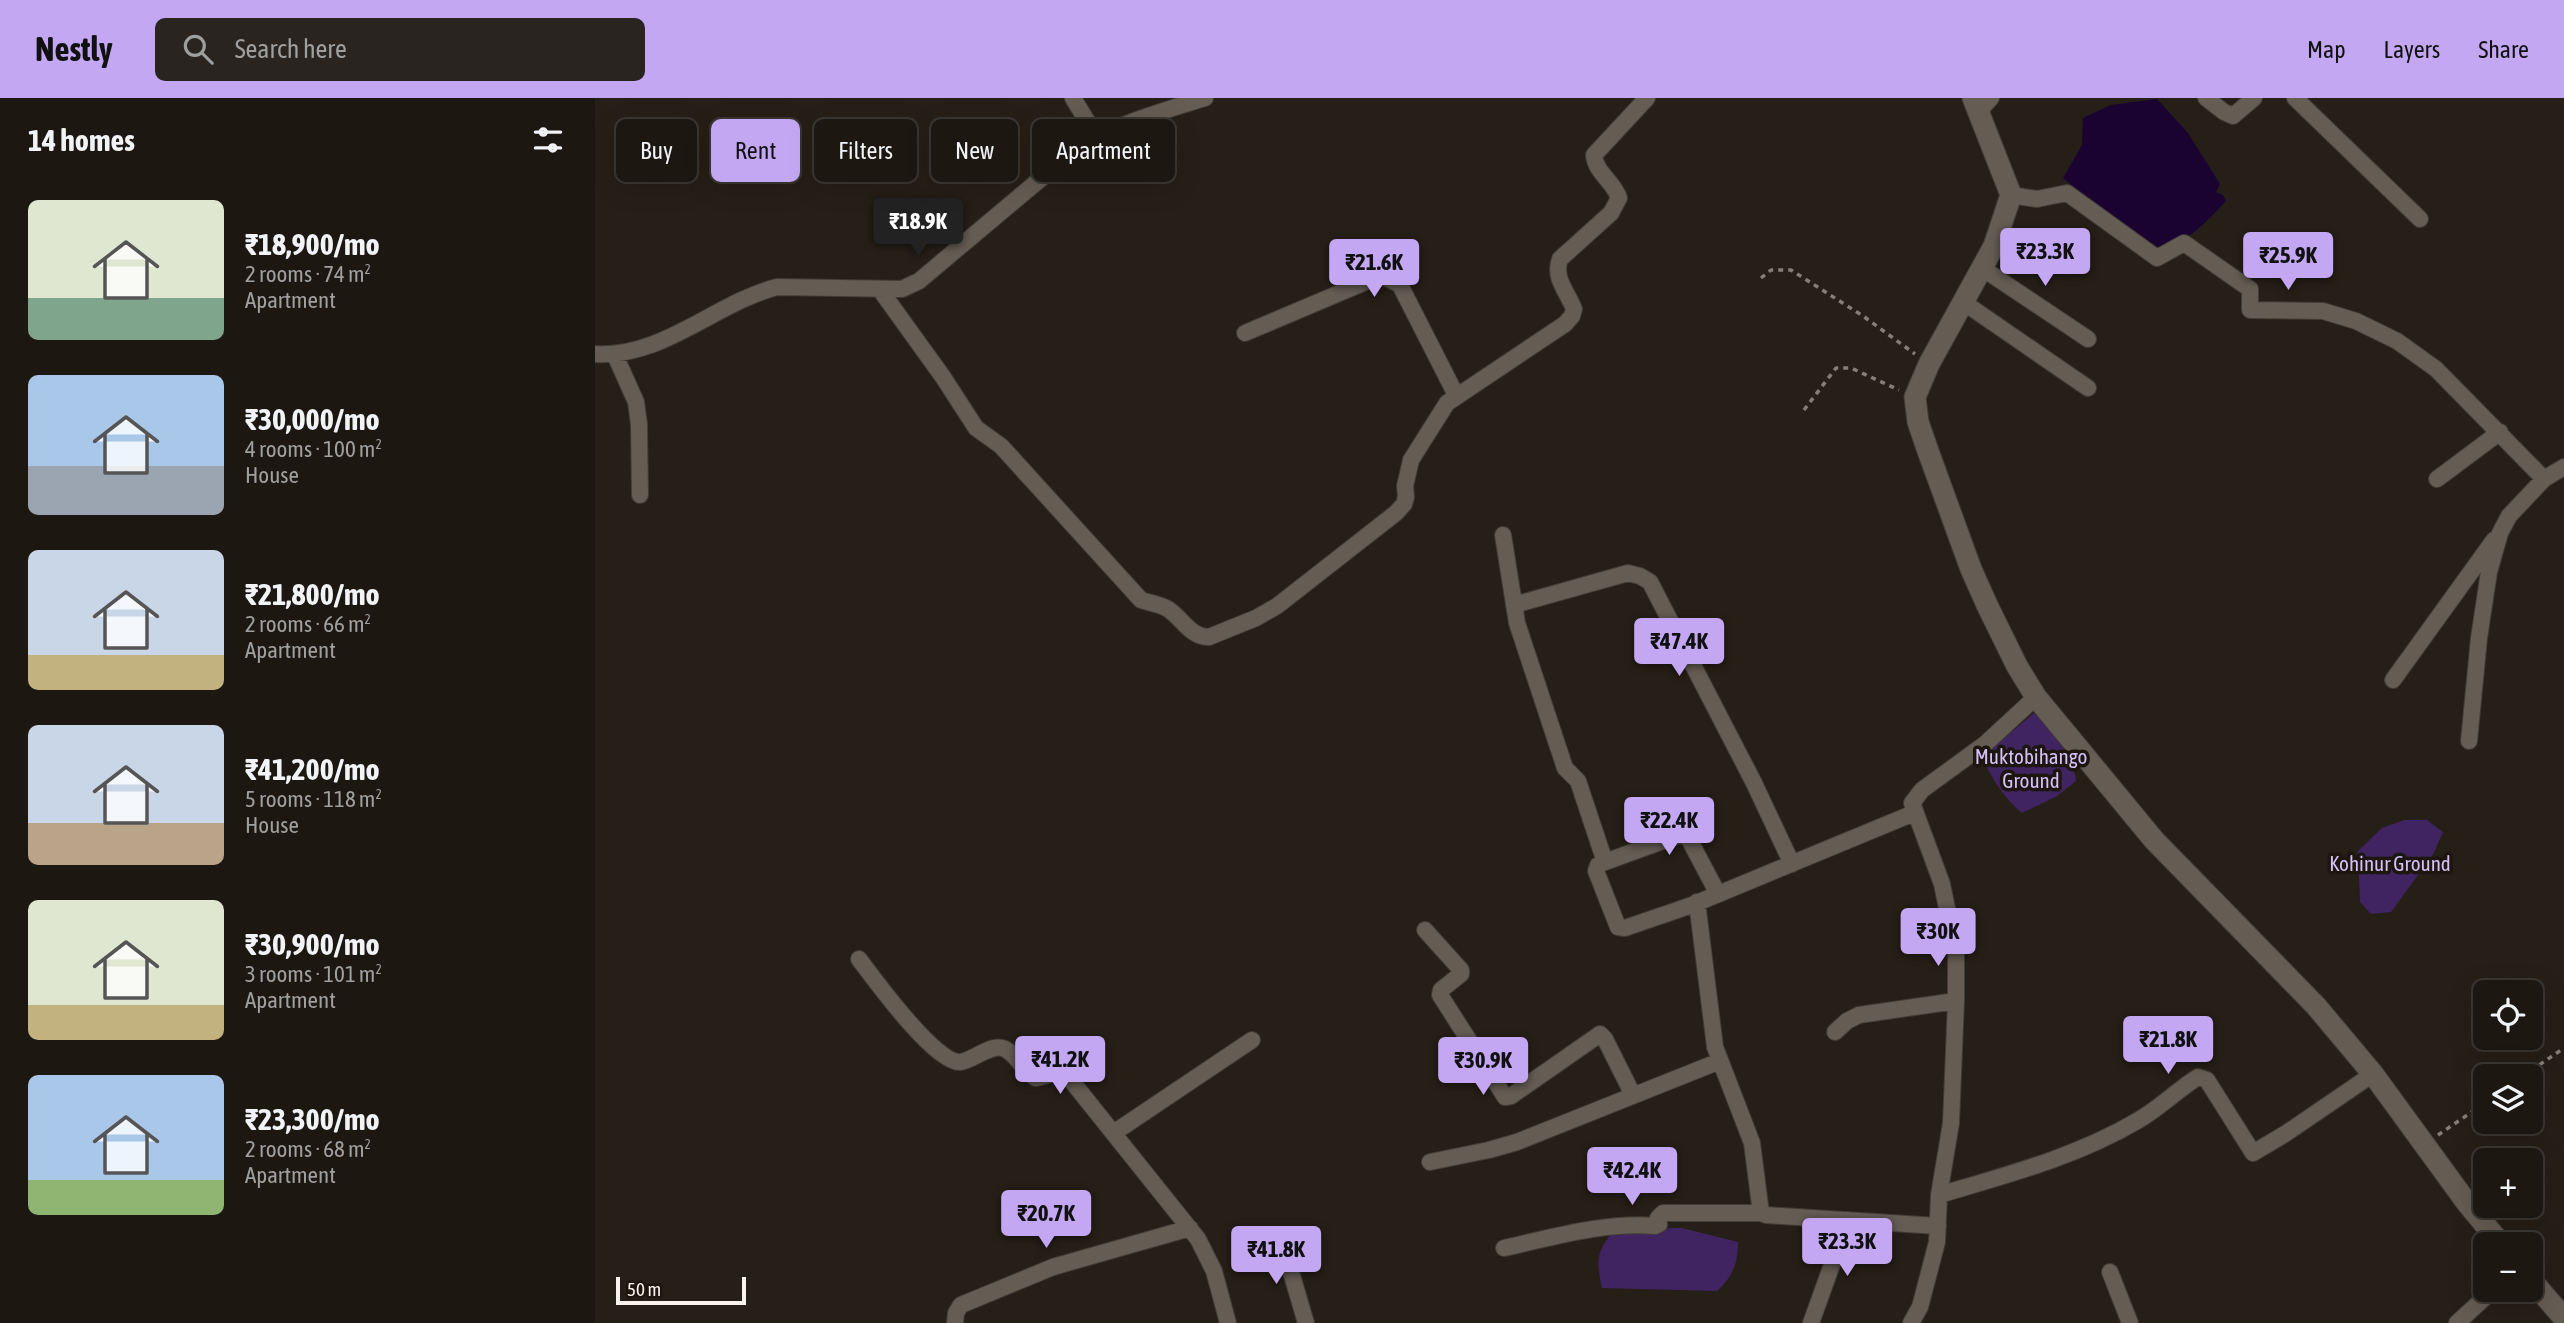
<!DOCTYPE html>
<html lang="en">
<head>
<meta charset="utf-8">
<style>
	body { margin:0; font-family:"Asap Condensed",sans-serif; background:#29241f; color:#f1f3f6; height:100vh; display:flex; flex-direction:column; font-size:26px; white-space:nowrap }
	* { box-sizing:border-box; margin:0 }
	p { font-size:23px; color:#a09f9f }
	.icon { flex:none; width:38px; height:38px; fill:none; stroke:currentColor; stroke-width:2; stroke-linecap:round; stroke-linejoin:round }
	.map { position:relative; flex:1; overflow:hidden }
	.details { display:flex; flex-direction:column; background:#1c1711; width:595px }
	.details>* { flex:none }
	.banner { position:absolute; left:21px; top:21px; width:665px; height:63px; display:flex; gap:14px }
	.controls { position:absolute; left:1878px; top:882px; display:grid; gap:14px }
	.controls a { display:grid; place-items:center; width:70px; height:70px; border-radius:10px; background:#1c1711; box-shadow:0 7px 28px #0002,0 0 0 2px #3a3631; font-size:35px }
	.scale { position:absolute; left:21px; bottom:18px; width:130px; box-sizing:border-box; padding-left:7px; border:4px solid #f8f3ed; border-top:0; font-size:19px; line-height:24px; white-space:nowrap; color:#f8f3ed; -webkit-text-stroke:5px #1d160e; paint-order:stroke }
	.price { position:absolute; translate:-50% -60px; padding:0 16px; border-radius:7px; background:#c3a7f2; color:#111; font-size:23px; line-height:46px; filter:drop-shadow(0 2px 4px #0008) }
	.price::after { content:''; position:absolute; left:50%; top:42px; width:21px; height:16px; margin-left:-10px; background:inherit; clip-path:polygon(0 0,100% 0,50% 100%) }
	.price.active { background:#222; color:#fff }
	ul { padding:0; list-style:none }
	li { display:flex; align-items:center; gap:21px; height:175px; padding:0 28px }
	li span { display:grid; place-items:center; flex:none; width:196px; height:140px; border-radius:10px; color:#555 }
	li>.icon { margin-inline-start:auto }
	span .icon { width:84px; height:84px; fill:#fffc; stroke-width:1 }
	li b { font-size:30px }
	h2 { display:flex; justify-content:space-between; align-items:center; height:84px; padding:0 28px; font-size:30px }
	.tag { padding:0 24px; border-radius:10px; background:#1c1711; box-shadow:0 7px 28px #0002,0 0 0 2px #3a3631; font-size:24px; line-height:63px }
	.tag.active { background:#c3a7f2; color:#111 }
	header { display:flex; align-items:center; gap:42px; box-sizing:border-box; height:98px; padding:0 35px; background:#c3a7f2; color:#111 }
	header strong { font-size:33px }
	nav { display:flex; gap:38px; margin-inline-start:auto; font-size:24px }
	.search { width:490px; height:63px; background:#29241f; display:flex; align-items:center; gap:18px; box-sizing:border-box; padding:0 24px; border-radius:10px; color:#a09f9f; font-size:26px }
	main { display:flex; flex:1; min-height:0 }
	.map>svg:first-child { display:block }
	.green { fill:#402462 }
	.water { fill:#1a0331 }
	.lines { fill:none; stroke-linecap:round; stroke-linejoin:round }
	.street-casing { stroke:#423c36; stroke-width:18 }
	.secondary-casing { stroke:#423c36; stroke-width:23 }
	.path { stroke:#847e77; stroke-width:3.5; stroke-dasharray:5 5; stroke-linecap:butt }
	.street { stroke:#655c53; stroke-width:16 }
	.secondary { stroke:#655c53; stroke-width:21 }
	.labels { text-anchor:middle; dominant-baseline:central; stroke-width:7; stroke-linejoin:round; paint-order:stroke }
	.park-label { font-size:21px; fill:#d5c0fa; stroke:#1d160e }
</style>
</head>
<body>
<header>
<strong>Nestly</strong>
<div class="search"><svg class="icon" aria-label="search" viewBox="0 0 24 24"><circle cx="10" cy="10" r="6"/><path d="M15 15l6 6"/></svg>Search here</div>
<nav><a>Map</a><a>Layers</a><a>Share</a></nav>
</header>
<main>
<section class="details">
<h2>14 homes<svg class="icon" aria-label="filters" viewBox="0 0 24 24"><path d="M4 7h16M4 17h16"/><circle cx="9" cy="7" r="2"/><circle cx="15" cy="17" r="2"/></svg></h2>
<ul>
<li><span style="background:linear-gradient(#dfe7d0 70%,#7fa58c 0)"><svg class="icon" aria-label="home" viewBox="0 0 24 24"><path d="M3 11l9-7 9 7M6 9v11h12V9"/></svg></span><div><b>₹18,900/mo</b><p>2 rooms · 74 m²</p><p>Apartment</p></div></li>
<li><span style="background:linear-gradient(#a9c7e8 65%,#9aa5b1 0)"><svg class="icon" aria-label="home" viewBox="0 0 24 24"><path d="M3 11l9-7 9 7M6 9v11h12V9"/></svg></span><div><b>₹30,000/mo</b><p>4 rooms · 100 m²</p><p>House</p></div></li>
<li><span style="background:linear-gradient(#c9d6e8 75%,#c2b280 0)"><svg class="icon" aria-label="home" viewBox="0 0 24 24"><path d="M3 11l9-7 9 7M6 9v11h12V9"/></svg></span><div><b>₹21,800/mo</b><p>2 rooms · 66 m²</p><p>Apartment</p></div></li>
<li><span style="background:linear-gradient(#c9d6e8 70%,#b9a48a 0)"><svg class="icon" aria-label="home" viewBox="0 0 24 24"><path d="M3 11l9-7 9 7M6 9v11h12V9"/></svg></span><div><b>₹41,200/mo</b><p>5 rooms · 118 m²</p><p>House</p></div></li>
<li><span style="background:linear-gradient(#dfe7d0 75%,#c2b280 0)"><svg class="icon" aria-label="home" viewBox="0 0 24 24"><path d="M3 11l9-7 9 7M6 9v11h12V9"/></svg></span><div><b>₹30,900/mo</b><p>3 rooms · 101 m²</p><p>Apartment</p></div></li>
<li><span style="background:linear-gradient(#a9c7e8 75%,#8fb573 0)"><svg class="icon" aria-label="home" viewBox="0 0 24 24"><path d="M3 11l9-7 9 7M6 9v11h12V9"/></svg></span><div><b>₹23,300/mo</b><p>2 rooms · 68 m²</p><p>Apartment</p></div></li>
</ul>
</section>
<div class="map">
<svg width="1969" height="1225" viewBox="0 0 1969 1225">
	<rect width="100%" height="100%" fill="#261f17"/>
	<path class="green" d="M1439,615C1458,634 1478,656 1481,683L1462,698L1427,715C1408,699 1397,681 1387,659Z
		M1809,722H1832L1848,734L1839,755L1796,814L1776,816L1765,804L1763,753L1787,730Z
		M1087,1130L1143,1144C1143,1166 1138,1178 1122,1193L1007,1190C1001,1162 1001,1152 1021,1131Z"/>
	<path class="water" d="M1562,1L1593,35L1625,86L1621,94L1628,97L1631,103C1616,119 1589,149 1565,150C1550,151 1484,92 1468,80L1487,47L1488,20L1516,7Z"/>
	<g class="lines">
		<defs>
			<path id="street" d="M478,0L501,38
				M1611,0L1629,14L1638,18L1659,0
				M1700,0L1825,121
				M1384,13L1396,0
				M1416,97L1442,101L1472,95L1562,160L1589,145L1655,191V212L1728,213L1761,223L1802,243L1841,271L1949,381L1969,369
				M1387,170L1493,241
				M286,193L348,279L381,330L406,348L546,502C555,505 564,506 573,511C586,519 596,540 614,539L661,520L682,508L801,415L809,406L811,399L810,388L816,362L852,305L970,226L977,218L979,211C972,193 958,180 965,161L1016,115L1024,100C1019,84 1000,74 999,57L1052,0
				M1368,204L1493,290
				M650,235L780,180L790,179L805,187L861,297
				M0,256C68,260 120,205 182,189L307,191L324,183L481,51C521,26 565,14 610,0
				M20,257L41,304L44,326L45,397
				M1842,381L1905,334
				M908,437L922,525L970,670L983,683L1010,764L1003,767L1001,773L1023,829L1030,830L1097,807L1319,715
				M919,507L1033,475L1045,478L1055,484L1159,685L1197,766
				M1798,582L1899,442
				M1874,643L1884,540L1894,474L1905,435L1914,418L1949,381
				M1010,764L1087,736L1094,741L1123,796
				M1102,804L1120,949L1157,1045L1166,1115L1171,1117L1343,1128
				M830,832L866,872V876L846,892L845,897L910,999L916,998L1005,936L1010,941L1038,997
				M264,861C279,881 341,966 365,964C378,963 397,944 410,951C423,957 428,974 441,980L465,974L471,976L603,1141L619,1173L633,1225
				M1240,934L1252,923L1264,917L1361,903
				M520,1034L657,942
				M835,1064L894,1052L922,1044L1125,963
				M1344,1097C1411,1077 1481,1059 1542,1023C1564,1011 1582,992 1603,979L1612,982L1658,1055L1690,1036L1778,976
				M686,1140L711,1225
				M909,1150C959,1139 1009,1124 1060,1128L1064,1126L1063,1120L1068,1115H1166
				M1515,1174L1535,1225
				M360,1225L361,1215L366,1207L458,1169L595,1130
				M1216,1225L1253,1122
				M1316,1225L1325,1209L1342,1144L1344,1097L1356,1025L1361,903V855L1347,786L1317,705L1327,692L1390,646L1441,599
				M1862,1225L1898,1192"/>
			<path id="secondary" d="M1378,0L1416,97L1399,148L1334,266L1320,299L1323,324L1333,353L1376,471L1392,507L1422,568L1441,599L1559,742L1721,908L1778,976L1872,1105L1906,1146
				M1936,1182L1969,1220"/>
		</defs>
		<use href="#street" class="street-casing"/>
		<use href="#secondary" class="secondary-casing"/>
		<path class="path" d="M1166,180L1176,172H1196L1268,218L1320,256
			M1209,312L1241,270H1256L1304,292
			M1928,978L1969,950
			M1843,1037L1890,1005"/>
		<use href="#street" class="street"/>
		<use href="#secondary" class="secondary"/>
	</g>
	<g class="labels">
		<g class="park-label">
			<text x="1436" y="658">Muktobihango<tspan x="1436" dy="24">Ground</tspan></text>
			<text x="1795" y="765">Kohinur Ground</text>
		</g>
	</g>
</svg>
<div class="controls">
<a><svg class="icon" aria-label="locate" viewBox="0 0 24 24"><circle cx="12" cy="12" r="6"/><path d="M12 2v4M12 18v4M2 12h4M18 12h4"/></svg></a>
<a><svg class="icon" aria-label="layers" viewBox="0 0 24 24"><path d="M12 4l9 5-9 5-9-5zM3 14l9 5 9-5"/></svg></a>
<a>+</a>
<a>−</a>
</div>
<div class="scale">50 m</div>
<b class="price active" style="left:323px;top:160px">₹18.9K</b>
<b class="price" style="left:1450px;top:190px">₹23.3K</b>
<b class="price" style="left:1693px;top:194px">₹25.9K</b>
<b class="price" style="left:779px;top:201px">₹21.6K</b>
<b class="price" style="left:1084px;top:580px">₹47.4K</b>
<b class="price" style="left:1074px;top:759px">₹22.4K</b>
<b class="price" style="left:1343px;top:870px">₹30K</b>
<b class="price" style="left:1573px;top:978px">₹21.8K</b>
<b class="price" style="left:465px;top:998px">₹41.2K</b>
<b class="price" style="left:888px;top:999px">₹30.9K</b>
<b class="price" style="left:1037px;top:1109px">₹42.4K</b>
<b class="price" style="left:451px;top:1152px">₹20.7K</b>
<b class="price" style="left:1252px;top:1180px">₹23.3K</b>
<b class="price" style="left:681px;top:1188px">₹41.8K</b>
<div class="banner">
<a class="tag">Buy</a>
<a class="tag active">Rent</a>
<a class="tag">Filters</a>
<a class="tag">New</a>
<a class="tag">Apartment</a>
</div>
</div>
</main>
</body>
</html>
